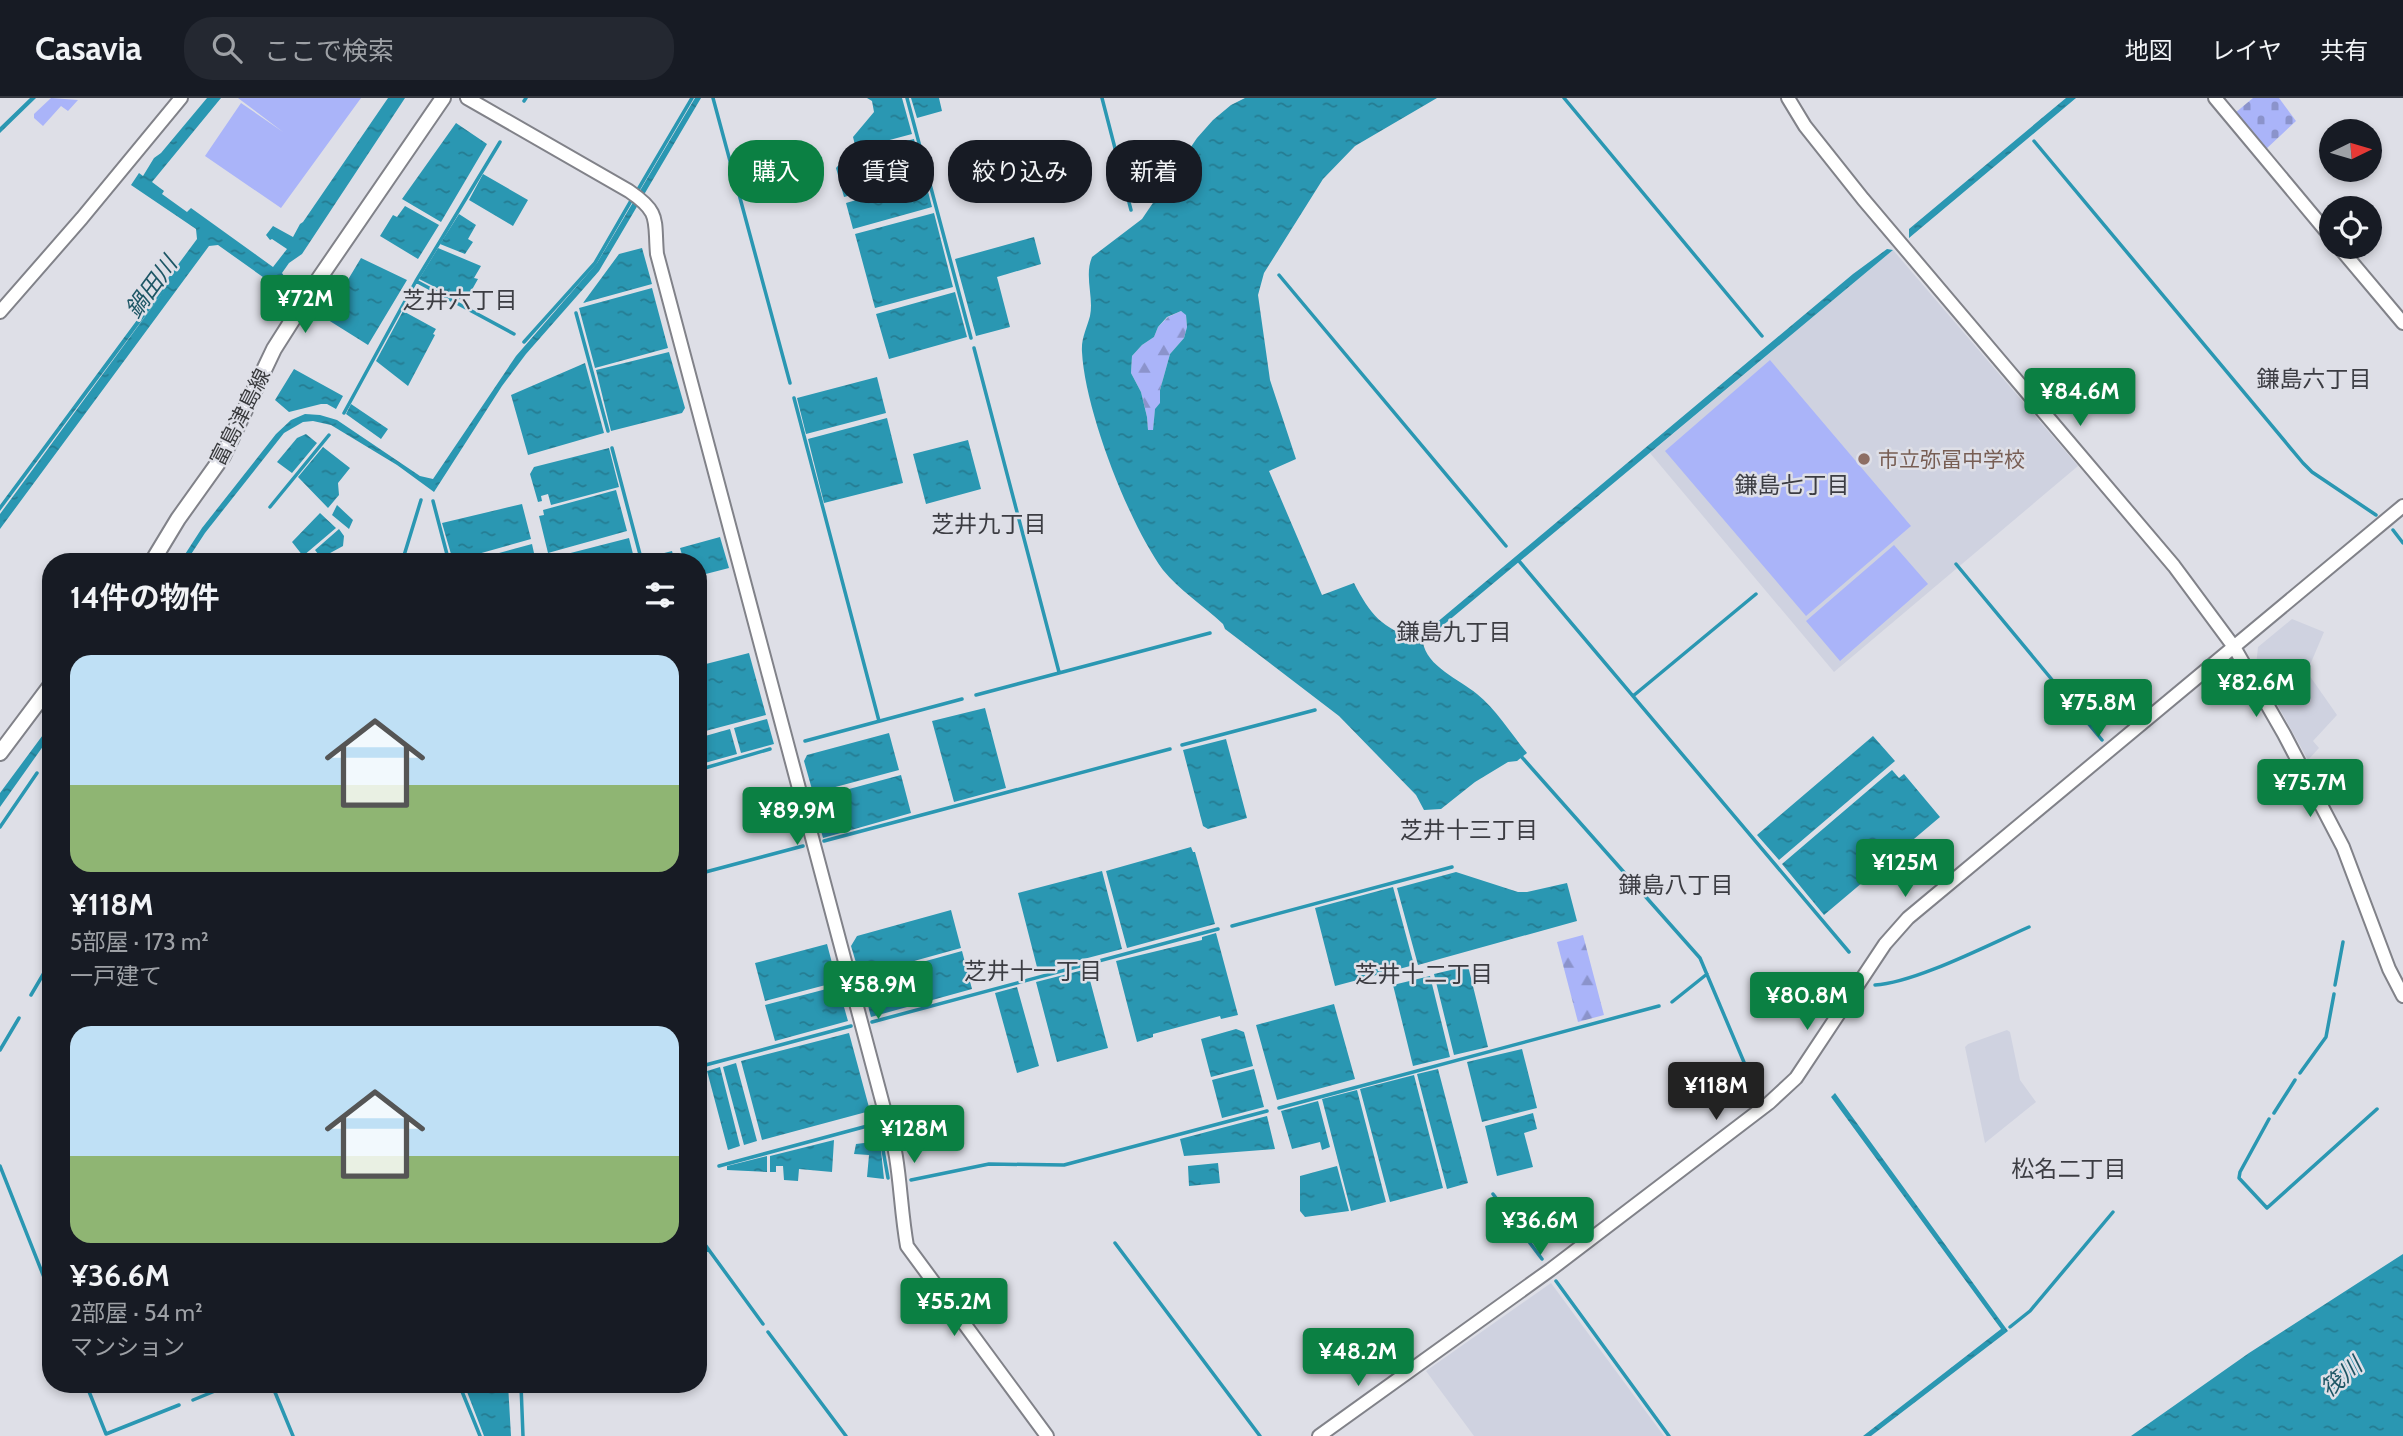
<!DOCTYPE html>
<html lang="ja">
<head>
<meta charset="utf-8">
<style>
	body { margin:0; font-family:Cabin,"Noto Sans JP",sans-serif; background:#242831; color:#f1f3f6; height:100vh; display:flex; flex-direction:column; font-size:26px; white-space:nowrap }
	* { box-sizing:border-box; margin:0 }
	p { font-size:23px; color:#9ea1a6 }
	.icon { flex:none; width:38px; height:38px; fill:none; stroke:currentColor; stroke-width:2; stroke-linecap:round; stroke-linejoin:round }
	.map { position:relative; flex:1; overflow:hidden }
	.sheet { position:absolute; left:42px; top:455px; width:665px; height:840px; display:flex; flex-direction:column; background:#171b24; border-radius:28px; box-shadow:0 4px 10px #0003 }
	.sheet>* { flex:none }
	.top-card { position:absolute; left:728px; top:42px; width:665px; height:63px; display:flex; gap:14px }
	.needle { width:46px; rotate:85deg }
	.controls { position:absolute; left:2319px; top:21px; display:grid; gap:14px }
	.controls a { display:grid; place-items:center; width:63px; height:63px; border-radius:50%; background:#171b24; box-shadow:0 4px 10px #0003; font-size:35px }
	.price { position:absolute; translate:-50% -60px; padding:0 16px; border-radius:7px; background:#0b8043; color:#fff; font-size:23px; line-height:46px; filter:drop-shadow(0 2px 4px #0008) }
	.price::after { content:''; position:absolute; left:50%; top:42px; width:21px; height:16px; margin-left:-10px; background:inherit; clip-path:polygon(0 0,100% 0,50% 100%) }
	.price.active { background:#222; color:#fff }
	ul { padding:0; list-style:none }
	li { display:grid; align-content:center; gap:14px; height:371px; padding:0 28px }
	li span { display:grid; place-items:center; height:217px; border-radius:21px; color:#555 }
	li>.icon { margin-inline-start:auto }
	span .icon { width:126px; height:126px; fill:#fffc; stroke-width:1 }
	li b { font-size:30px }
	h2 { display:flex; justify-content:space-between; align-items:center; height:84px; padding:0 28px; font-size:30px }
	.chip { padding:0 24px; border-radius:28px; background:#171b24; box-shadow:0 4px 10px #0003; font-size:24px; line-height:63px }
	.chip.active { background:#0b8043; color:#fff }
	header { display:flex; align-items:center; gap:42px; box-sizing:border-box; height:98px; padding:0 35px; background:#171b24; border-bottom:2px solid #363941 }
	header strong { font-size:33px }
	nav { display:flex; gap:38px; margin-inline-start:auto; font-size:24px }
	.search { width:490px; height:63px; background:#242831; display:flex; align-items:center; gap:18px; box-sizing:border-box; padding:0 24px; border-radius:28px; color:#9ea1a6; font-size:26px }
	.map>svg:first-child { display:block }
	.built { fill:#cfd2e0 }
	.forest { fill:url(#forest-firs) }
	.cemetery { fill:url(#cemetery-stones) }
	.green { fill:#aab4f9 }
	.water { fill:url(#water-ripples); fill-rule:evenodd }
	.lines { fill:none; stroke-linecap:round; stroke-linejoin:round }
	.stream { stroke:#2a97b2; stroke-width:3.5 }
	.minor-casing { stroke:#818289; stroke-width:16 }
	.major-casing { stroke:#818289; stroke-width:18 }
	.minor { stroke:#fff; stroke-width:12 }
	.major { stroke:#fff; stroke-width:14 }
	.education-dot { fill:#8d6e63; stroke:#dedfe7; stroke-width:2.5 }
	.labels { text-anchor:middle; dominant-baseline:central; stroke-width:5; stroke-linejoin:round; paint-order:stroke }
	.street-label { font-size:21px; fill:#393a3d; stroke:#dedfe7 }
	.education-label { font-size:21px; fill:#785e54; stroke:#dedfe7; text-anchor:start }
	.water-label { font-size:23px; font-style:italic; fill:#1d5665; stroke:#dedfe7 }
	.neighbourhood-label { font-size:23px; fill:#3c3d43; stroke:#dedfe7 }
</style>
</head>
<body>
<header>
<strong>Casavia</strong>
<div class="search"><svg class="icon" aria-label="search" viewBox="0 0 24 24"><circle cx="10" cy="10" r="6"/><path d="M15 15l6 6"/></svg>ここで検索</div>
<nav><a>地図</a><a>レイヤ</a><a>共有</a></nav>
</header>
<div class="map">
<svg width="2403" height="1338" viewBox="0 0 2403 1338">
	<defs>
		<pattern id="forest-firs" width="22" height="20" patternUnits="userSpaceOnUse" patternTransform="scale(1.75)"><rect width="22" height="20" fill="#aab4f9"/><path d="M5 1l3.5 6h-7zM16 11l3.5 6h-7z" fill="#8b93cb"/></pattern>
		<pattern id="cemetery-stones" width="16" height="16" patternUnits="userSpaceOnUse" patternTransform="scale(1.75)"><rect width="16" height="16" fill="#aab4f9"/><path d="M2 7V4a2 2 0 0 1 4 0v3zM10 15v-3a2 2 0 0 1 4 0v3z" fill="#8b93cb"/></pattern>
		<pattern id="water-ripples" width="26" height="14" patternUnits="userSpaceOnUse" patternTransform="scale(1.75)"><rect width="26" height="14" fill="#2a97b2"/><path d="M2 4q2-2 4 0t4 0M15 11q2-2 4 0t4 0" fill="none" stroke="#257c92"/></pattern>
	</defs>
	<rect width="100%" height="100%" fill="#dedfe7"/>
	<path class="built" d="M1893,152L2078,368L1834,574L1650,355Z
		M2292,521L2324,534L2307,574L2337,617L2313,643L2319,650L2308,662L2256,568L2258,549Z
		M2007,932L2010,934L2020,982L2036,1004L1985,1045L1965,949L1968,946Z
		M1551,1185L1638,1303L1664,1338H1474L1426,1273Z"/>
	<path class="forest" d="M1181,213L1186,216L1187,229L1184,240L1170,256L1160,292V306L1155,312L1153,332H1148L1147,319L1141,294L1131,275L1132,258L1142,247L1154,239L1158,229L1168,219Z
		M1583,837L1604,917L1578,924L1557,844Z"/>
	<path class="cemetery" d="M2253,0H2279L2296,23L2265,52L2235,15Z"/>
	<path class="green" d="M51,0L78,2L68,13L61,8L43,28L34,20V16Z
		M238,0H361L281,110L205,58L241,5L283,34Z
		M1770,262L1911,428L1806,518L1665,353Z
		M1894,447L1928,486L1840,563L1806,523Z"/>
	<path class="water" d="M30,0H36L0,35V29Z
		M207,0H221L152,84L164,93L162,96L187,114L191,110L273,169L287,151L272,141L270,142L266,137L273,128L293,139L300,126L303,124L388,0H405L302,156L289,165L282,175L284,178L277,189L218,147L209,148L0,431V416L166,190L0,413V407L197,141L196,131L131,87L139,75L143,78L154,60L161,55Z
		M695,0H701L599,173L526,256L502,288L434,394L397,367L331,327L313,323L303,324L284,335L205,435L186,464H180L202,430L276,336L291,322L305,316L320,317L337,322L420,378L433,381L516,258L597,165Z
		M867,0H902L912,36L856,51L853,39L874,14L872,3Z
		M911,0H939L942,13L917,20Z
		M1245,0H1437L1355,48L1323,81L1264,175L1258,197L1270,282L1296,361L1269,373L1322,497L1354,485C1370,516 1382,531 1417,541L1853,176L1887,151L1893,152L1423,544C1426,568 1460,582 1477,596C1495,610 1512,637 1527,655L1517,663L1508,664L1475,684L1441,711L1424,712L1416,697L1339,618L1225,531L1223,526C1205,509 1178,491 1163,472C1128,424 1085,312 1082,254C1081,240 1087,230 1090,218C1094,199 1084,178 1092,159L1142,121L1197,40L1213,22L1231,7ZM1181,213L1186,217L1187,229L1184,240L1170,256L1160,292V305L1155,311L1153,332H1148L1147,319L1141,294L1131,275L1132,258L1142,247L1154,239L1158,229L1167,219Z
		M2066,0H2076L1909,140V131Z
		M456,25L487,46L441,124L402,101Z
		M914,41L919,62L915,63L920,79L844,99L836,70L847,57Z
		M483,76L528,102L513,128L469,102Z
		M925,82L932,109L853,131L846,105Z
		M405,108L439,127L418,161L380,138L393,117L397,119Z
		M934,115L953,189L875,210L855,136Z
		M459,116L476,127L468,141L473,144L465,156L440,146Z
		M1034,139L1041,166L997,179L1010,229L976,238L955,161Z
		M438,150L481,168L474,180L478,181L465,204L419,181Z
		M642,150L652,186L583,205L619,156Z
		M361,160L407,182L368,247L325,220Z
		M652,190L668,250L595,270L579,210Z
		M955,194L967,239L889,261L876,216Z
		M403,213L436,231L433,236L435,237L408,288L376,263Z
		M669,254L685,310L682,315L611,333L596,272Z
		M585,265L604,335L528,357L511,297Z
		M294,271L343,298L336,311L327,306H321L289,314L275,302Z
		M877,279L886,315L806,336L797,300Z
		M351,306L388,331L381,341L346,316Z
		M887,320L903,385L824,405L808,341Z
		M306,336L317,345L292,375L277,364L297,340Z
		M968,342L981,391L926,406L913,356Z
		M323,349L350,370L338,385L339,397L328,410L298,379Z
		M609,350L619,389L551,407L548,396L541,398L542,403L538,404L530,376L534,369Z
		M616,392L627,433L548,455L539,418L544,417L543,412Z
		M522,406L531,441L453,463L442,425Z
		M337,407L353,422L349,431L332,417Z
		M320,415L336,430L303,458L292,444Z
		M339,431L344,438L343,448L321,460L315,452Z
		M720,439L729,470L698,478V464H684L680,450Z
		M629,440L635,464H552L551,460Z
		M532,446L536,464H466Z
		M672,453L675,464H646L645,460Z
		M749,555L766,617L698,635V568Z
		M985,610L1006,690L954,704L932,623Z
		M767,621L774,646L741,655L734,630Z
		M51,626V637L0,709V695Z
		M730,631L737,656L701,666L698,640Z
		M889,635L899,672L813,695L804,663L807,657Z
		M1873,638L1895,663L1779,762L1757,737Z
		M1226,641L1247,720L1208,731L1203,728L1183,652Z
		M1892,672L1899,680L1904,676L1940,719L1824,817L1782,766Z
		M901,677L911,715L823,740L812,701Z
		M1191,749L1193,754H1195L1215,826L1127,850L1106,773Z
		M1102,773L1122,851L1038,873L1018,795Z
		M1456,774L1518,794H1527L1567,785L1577,823L1418,867L1397,790Z
		M1393,789L1414,867L1335,888L1315,810Z
		M951,812L961,850L860,878L851,848L857,838Z
		M1216,835L1238,917L1221,921L1220,918L1153,936V939L1137,944L1116,863L1202,842V839Z
		M827,846L837,884L765,903L755,865Z
		M962,853L972,891L871,919L861,881Z
		M1468,868L1488,949L1454,957L1434,876Z
		M1087,871L1108,950L1057,964L1036,884Z
		M1430,878L1450,959L1413,968L1393,887Z
		M838,888L848,923L775,943L765,907Z
		M1017,889L1039,968L1017,975L995,895Z
		M1334,906L1355,981L1277,1002L1256,927Z
		M1236,931L1244,934L1253,968L1211,979L1201,941Z
		M849,935L870,1013L762,1042L741,963Z
		M1522,951L1537,1010L1482,1024L1467,964Z
		M736,965L757,1043L744,1047L723,969Z
		M720,969L740,1048L728,1052L707,973Z
		M1254,971L1264,1009L1222,1020L1212,982Z
		M1438,971L1468,1085L1447,1091L1417,976Z
		M1414,977L1443,1090L1390,1104L1360,991Z
		M1357,992L1386,1104L1351,1113L1322,1001Z
		M1835,995L2008,1233L1871,1338H1863L2001,1231L1831,999Z
		M1318,1003L1330,1049L1322,1052L1320,1044L1292,1051L1281,1013Z
		M1533,1015L1537,1031L1524,1035L1533,1069L1497,1078L1485,1028Z
		M1267,1018L1275,1051L1184,1058L1180,1041Z
		M834,1042L832,1074L799,1071L798,1083L784,1082L783,1068H776V1074H770V1058Z
		M880,1043L884,1081L867,1079L869,1057L854,1056L856,1046Z
		M767,1058V1074L727,1072V1068Z
		M1218,1065L1220,1085L1189,1088L1188,1068Z
		M1337,1068L1349,1113L1305,1119L1300,1113V1078Z
		M2403,1156V1338H2131L2249,1255Z
		M464,1286H508L511,1338H484Z"/>
	<g class="lines">
		<path class="stream" d="M713,0L790,285
			M907,0L971,240
			M1102,0L1131,112
			M1564,0L1762,238
			M524,3L526,0
			M2034,43L2303,365L2312,374L2376,417
			M636,95L692,0
			M1279,177L1506,448
			M416,183L500,44
			M576,215L608,333
			M524,244L595,165L632,101
			M974,250L1059,574
			M794,300L879,623
			M344,315L416,183L514,236
			M612,350L642,464
			M433,403L449,464
			M270,409L329,337
			M2393,432L2403,445
			M1519,463L1849,854
			M402,464L421,402
			M1956,466L2102,642
			M976,597L1210,535
			M1633,598L1756,496
			M805,643L962,601
			M1182,647L1315,612
			M1520,657L1700,860L1757,995
			M698,672L770,651
			M0,729L37,675
			M824,743L1170,651
			M698,776L803,748
			M1232,828L1452,769
			M1875,887C1915,885 1990,846 2029,829
			M2335,887L2343,844
			M31,897L51,863
			M1672,904L1707,876
			M872,924L1218,831
			M0,952L19,920
			M698,969L851,928
			M2300,975L2326,939L2334,896
			M1279,1010L1659,908
			M2274,1015L2295,982
			M2269,1021L2240,1074L2239,1080L2267,1110L2377,1011
			M0,1068L51,1197
			M719,1068L871,1027L880,1035L888,1080
			M911,1082L989,1066L1064,1067L1267,1013
			M1493,1096L1542,1161
			M698,1137L763,1226
			M1115,1145L1260,1338
			M698,1158L708,1151
			M1556,1183L1669,1338
			M2010,1229L2030,1213L2113,1114
			M768,1234L846,1338
			M86,1286L106,1336L179,1307
			M459,1286L480,1338
			M272,1287L293,1338
			M521,1287L523,1338
			M193,1302L232,1286"/>
		<defs>
			<path id="minor" d="M467,0L629,93C661,115 654,121 657,156L886,1018C901,1061 899,1103 907,1148L1047,1338
				M1788,0L1805,28L1863,101L2174,468L2234,549L2284,636L2343,749L2389,871L2403,898
				M2215,0L2331,139
				M2339,149L2403,225
				M0,214L82,120L181,0
				M1319,1338L1550,1172L1769,1005L1796,980L1885,846L1908,820L2403,408"/>
			<path id="major" d="M152,464L178,421L223,358L274,251L314,188L443,0
				M0,655L51,587"/>
		</defs>
		<use href="#minor" class="minor-casing"/>
		<use href="#major" class="major-casing"/>
		<use href="#minor" class="minor"/>
		<use href="#major" class="major"/>
	</g>
	<circle class="education-dot" cx="1864" cy="361" r="7"/>
	<g class="labels">
		<g class="street-label">
			<text transform="translate(240 319) rotate(-63)">富島津島線</text>
		</g>
		<g class="education-label">
			<text x="1878" y="361">市立弥冨中学校</text>
		</g>
		<g class="water-label">
			<text transform="translate(151 189) rotate(-54)">鍋田川</text>
			<text transform="translate(2341 1279) rotate(-41)">筏川</text>
		</g>
		<g class="neighbourhood-label">
			<text x="460" y="202">芝井六丁目</text>
			<text x="2314" y="281">鎌島六丁目</text>
			<text x="1792" y="387">鎌島七丁目</text>
			<text x="989" y="426">芝井九丁目</text>
			<text x="1454" y="534">鎌島九丁目</text>
			<text x="1469" y="732">芝井十三丁目</text>
			<text x="1676" y="787">鎌島八丁目</text>
			<text x="1033" y="873">芝井十一丁目</text>
			<text x="1424" y="876">芝井十二丁目</text>
			<text x="2069" y="1071">松名二丁目</text>
		</g>
	</g>
</svg>
<div class="controls">
<a><svg class="needle" viewBox="-14 -14 28 28"><path d="M0-13l5 13h-10z" fill="#e53935"/><path d="M0 13l5-13h-10z" fill="#9ea1a6"/></svg></a>
<a><svg class="icon" aria-label="locate" viewBox="0 0 24 24"><circle cx="12" cy="12" r="6"/><path d="M12 2v4M12 18v4M2 12h4M18 12h4"/></svg></a>
</div>
<b class="price" style="left:305px;top:237px">¥72M</b>
<b class="price" style="left:2080px;top:330px">¥84.6M</b>
<b class="price" style="left:2256px;top:621px">¥82.6M</b>
<b class="price" style="left:2098px;top:641px">¥75.8M</b>
<b class="price" style="left:2310px;top:721px">¥75.7M</b>
<b class="price" style="left:797px;top:749px">¥89.9M</b>
<b class="price" style="left:1905px;top:801px">¥125M</b>
<b class="price" style="left:878px;top:923px">¥58.9M</b>
<b class="price" style="left:1807px;top:934px">¥80.8M</b>
<b class="price active" style="left:1716px;top:1024px">¥118M</b>
<b class="price" style="left:914px;top:1067px">¥128M</b>
<b class="price" style="left:1540px;top:1159px">¥36.6M</b>
<b class="price" style="left:954px;top:1240px">¥55.2M</b>
<b class="price" style="left:1358px;top:1290px">¥48.2M</b>
<div class="top-card">
<a class="chip active">購入</a>
<a class="chip">賃貸</a>
<a class="chip">絞り込み</a>
<a class="chip">新着</a>
</div>
<section class="sheet">
<h2>14件の物件<svg class="icon" aria-label="filters" viewBox="0 0 24 24"><path d="M4 7h16M4 17h16"/><circle cx="9" cy="7" r="2"/><circle cx="15" cy="17" r="2"/></svg></h2>
<ul>
<li><span style="background:linear-gradient(#bfe0f5 60%,#8fb573 0)"><svg class="icon" aria-label="home" viewBox="0 0 24 24"><path d="M3 11l9-7 9 7M6 9v11h12V9"/></svg></span><div><b>¥118M</b><p>5部屋 · 173 m²</p><p>一戸建て</p></div></li>
<li><span style="background:linear-gradient(#bfe0f5 60%,#8fb573 0)"><svg class="icon" aria-label="home" viewBox="0 0 24 24"><path d="M3 11l9-7 9 7M6 9v11h12V9"/></svg></span><div><b>¥36.6M</b><p>2部屋 · 54 m²</p><p>マンション</p></div></li>
</ul>
</section>
</div>
</body>
</html>
